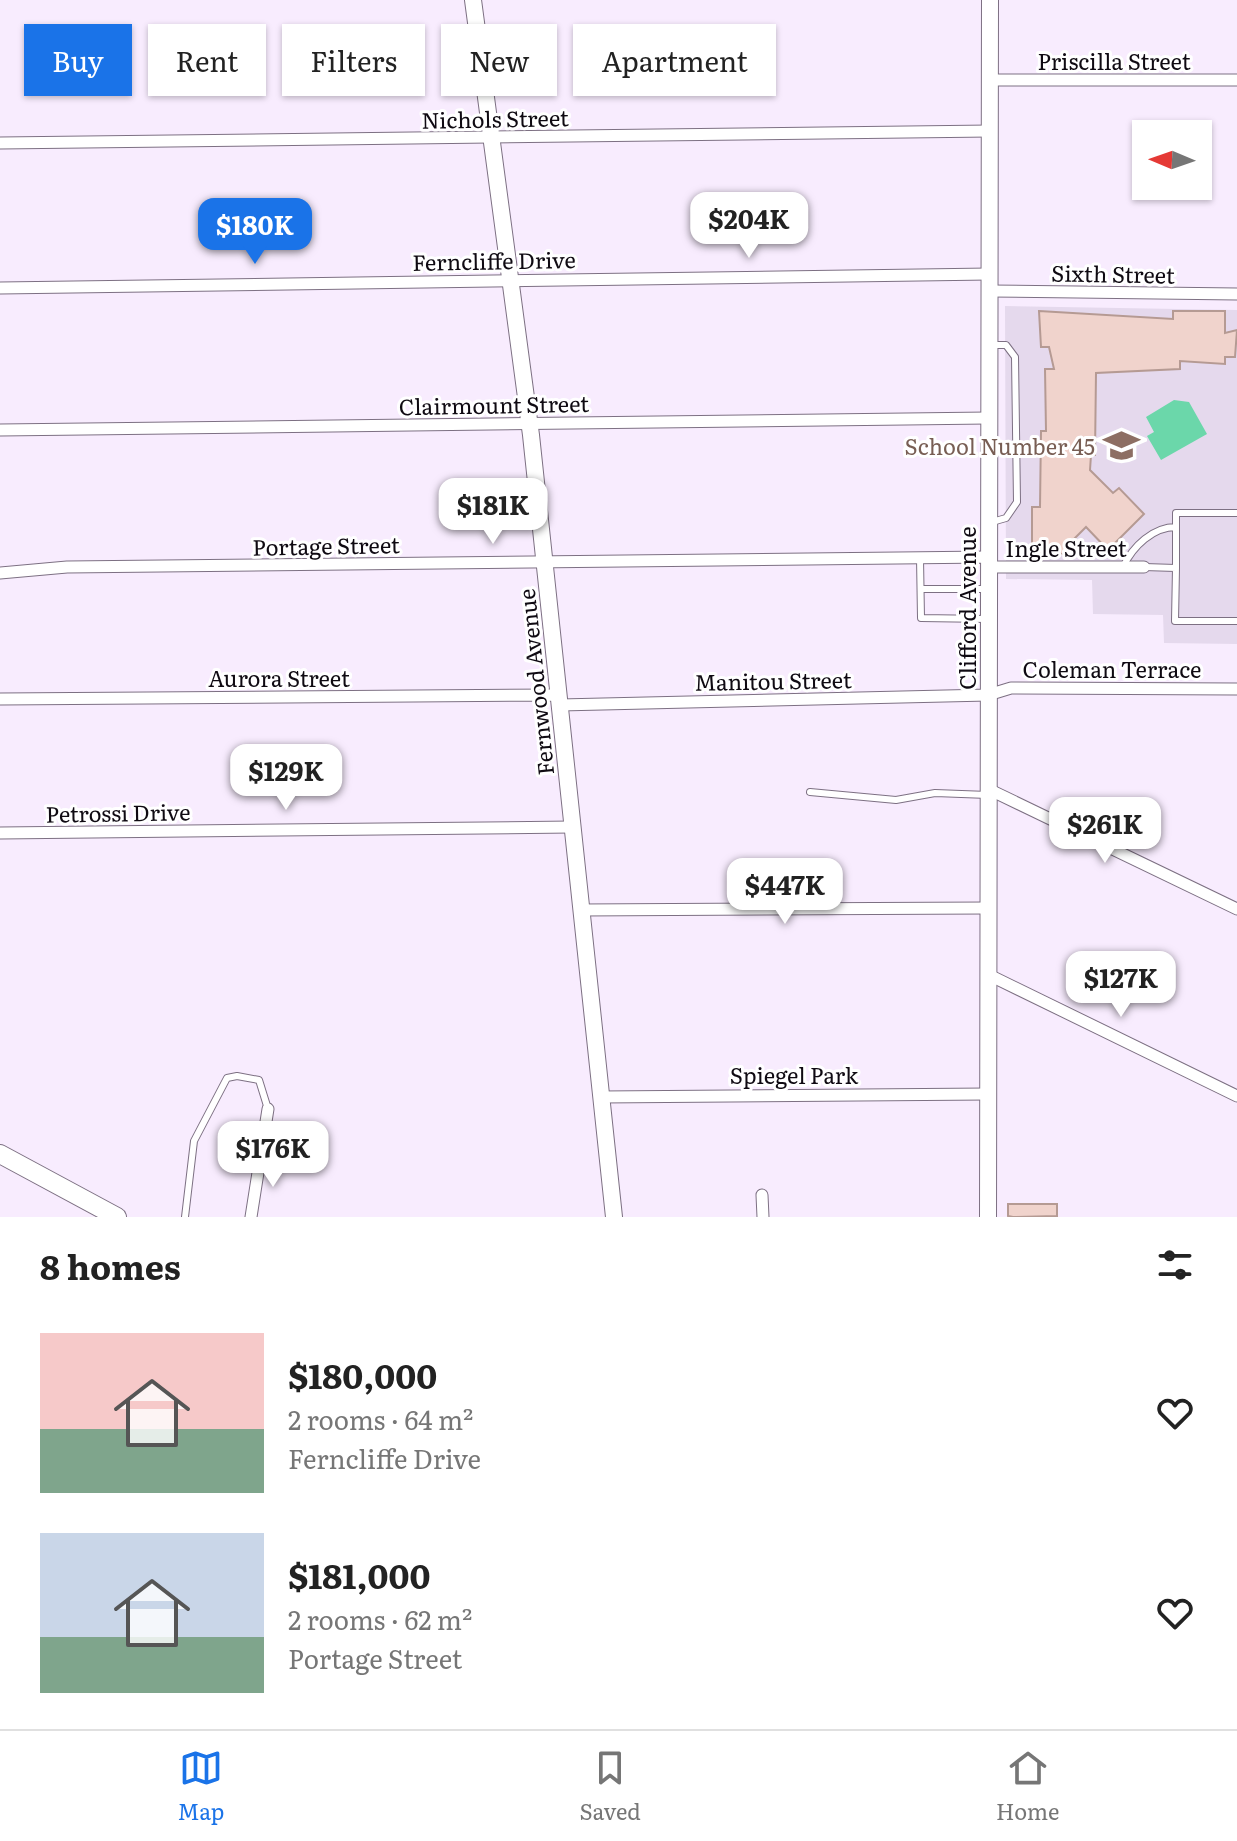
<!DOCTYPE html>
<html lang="en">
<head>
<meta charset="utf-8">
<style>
	body { margin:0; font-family:Literata,serif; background:#f2f2f2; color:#222; height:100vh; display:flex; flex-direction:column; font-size:30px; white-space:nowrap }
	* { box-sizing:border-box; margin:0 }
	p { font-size:26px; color:#767676 }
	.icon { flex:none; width:44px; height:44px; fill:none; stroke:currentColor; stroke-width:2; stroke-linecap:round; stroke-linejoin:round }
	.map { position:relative; height:1217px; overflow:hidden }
	.side { display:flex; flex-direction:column; background:#fff; flex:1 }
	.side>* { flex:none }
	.top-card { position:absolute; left:24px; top:24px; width:800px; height:72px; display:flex; gap:16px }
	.needle { width:52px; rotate:272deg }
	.controls { position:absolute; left:1132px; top:120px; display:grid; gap:16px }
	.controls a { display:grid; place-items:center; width:80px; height:80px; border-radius:0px; background:#fff; box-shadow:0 2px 6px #0004; font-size:40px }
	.price { position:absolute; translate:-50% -68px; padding:0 18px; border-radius:16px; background:#fff; color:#222; font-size:26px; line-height:52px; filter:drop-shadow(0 2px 4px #0008) }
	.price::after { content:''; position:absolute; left:50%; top:48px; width:24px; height:18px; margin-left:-12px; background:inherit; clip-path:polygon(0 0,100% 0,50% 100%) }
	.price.current { background:#1a73e8; color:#fff }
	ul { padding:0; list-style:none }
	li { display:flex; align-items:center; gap:24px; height:200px; padding:0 40px }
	li span { display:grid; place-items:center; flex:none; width:224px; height:160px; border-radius:0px; color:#555 }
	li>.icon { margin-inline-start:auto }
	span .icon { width:96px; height:96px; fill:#fffc; stroke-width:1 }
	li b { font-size:34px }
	h2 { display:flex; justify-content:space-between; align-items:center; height:96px; padding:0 40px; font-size:34px }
	.tag { padding:0 28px; border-radius:0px; background:#fff; box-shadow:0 2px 6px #0004; font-size:28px; line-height:72px }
	.tag.current { background:#1a73e8; color:#fff }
	.tab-bar { display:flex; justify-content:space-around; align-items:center; height:112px; border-top:2px solid #e0e0e0; background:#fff; font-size:22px; color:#767676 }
	.tab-bar a { display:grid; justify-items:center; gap:4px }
	.tab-bar .current { color:#1a73e8 }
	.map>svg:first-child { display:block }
	.education { fill:#e5d9ed }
	.green { fill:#6bd7aa }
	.building { fill:#f0d3cc; stroke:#b59a93; stroke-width:2 }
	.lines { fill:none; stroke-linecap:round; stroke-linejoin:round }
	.lane-casing { stroke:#7d7083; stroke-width:8 }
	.street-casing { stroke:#7d7083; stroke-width:13 }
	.secondary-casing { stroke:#7d7083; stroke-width:18 }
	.primary-casing { stroke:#7d7083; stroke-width:20 }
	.lane { stroke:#fff; stroke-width:6 }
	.street { stroke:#fff; stroke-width:11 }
	.secondary { stroke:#fff; stroke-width:16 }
	.primary { stroke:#fff; stroke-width:18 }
	.labels { text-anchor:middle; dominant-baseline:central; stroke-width:6; stroke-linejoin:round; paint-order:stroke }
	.street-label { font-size:22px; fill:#0f0a12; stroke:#fff }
	.education-label { font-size:22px; fill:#785e54; stroke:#fff; text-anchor:end }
</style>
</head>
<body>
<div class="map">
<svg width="1237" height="1217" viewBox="0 0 1237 1217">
	<rect width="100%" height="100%" fill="#f8ecfe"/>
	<path class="education" d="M1005,306L1237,310V644L1164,643L1163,615L1093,614L1092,580L1006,579Z"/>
	<path class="green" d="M1174,400L1189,402L1207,434L1161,460L1147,436L1154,432L1146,417Z"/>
	<path class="building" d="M1039,311L1173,319V311H1225V333L1237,330L1235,357H1225V364L1180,361V369L1096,373L1095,455H1091L1090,470L1113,493L1119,488L1144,514L1108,550L1086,527L1065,548V554H1032V507H1040L1041,431H1046L1045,369H1054L1049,347H1041Z
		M1008,1204H1057V1216L1013,1217L1008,1216Z"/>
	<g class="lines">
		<defs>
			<path id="lane" d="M989,345H1006L1015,357L1017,502L1006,518L992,522
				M1176,527V513H1237
				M920,558L921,618L988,619
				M1123,567C1133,546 1153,527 1176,527V568L1144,567
				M1176,568L1175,621H1237
				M921,589H988
				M810,792L896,800L935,793L988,795
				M185,1217L194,1141L227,1078L237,1076L259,1080L268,1109"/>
			<path id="street" d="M990,80H1237
				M0,143L990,131
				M0,288L989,274
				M989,291L1237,294
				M0,430L988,418
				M988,567H1144
				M0,573L67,567L988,557
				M0,699L559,695
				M560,705L988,695L1011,688L1237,689
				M988,789L1237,909
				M0,833L572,827
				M581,910L988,908
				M989,975L1237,1096
				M601,1097L988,1094
				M762,1195L763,1217
				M251,1217L268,1109"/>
			<path id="secondary" d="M473,0L531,435L614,1217
				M988,1217L990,0"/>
			<path id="primary" d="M0,1154L117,1217"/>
		</defs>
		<use href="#lane" class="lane-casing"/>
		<use href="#street" class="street-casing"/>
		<use href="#secondary" class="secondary-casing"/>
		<use href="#primary" class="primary-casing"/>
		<use href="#lane" class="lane"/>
		<use href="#street" class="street"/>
		<use href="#secondary" class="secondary"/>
		<use href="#primary" class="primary"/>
	</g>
	<defs>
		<symbol id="school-bare" viewBox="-9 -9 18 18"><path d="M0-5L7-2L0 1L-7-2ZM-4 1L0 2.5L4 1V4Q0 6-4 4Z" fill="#8d6e63" stroke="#fff" stroke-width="2.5" paint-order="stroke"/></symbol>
	</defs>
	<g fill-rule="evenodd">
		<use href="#school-bare" x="1096" y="420" width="51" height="51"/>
	</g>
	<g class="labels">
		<g class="street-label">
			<text x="1114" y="60">Priscilla Street</text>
			<text transform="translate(495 118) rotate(-1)">Nichols Street</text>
			<text transform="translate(494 260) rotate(-1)">Ferncliffe Drive</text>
			<text transform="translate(1113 273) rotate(1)">Sixth Street</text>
			<text transform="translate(494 404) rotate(-1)">Clairmount Street</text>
			<text transform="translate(326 545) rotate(-1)">Portage Street</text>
			<text x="1066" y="547">Ingle Street</text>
			<text transform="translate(966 608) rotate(-90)">Clifford Avenue</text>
			<text x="1112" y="668">Coleman Terrace</text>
			<text x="279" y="677">Aurora Street</text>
			<text transform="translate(773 680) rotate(-1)">Manitou Street</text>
			<text transform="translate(535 682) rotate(-96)">Fernwood Avenue</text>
			<text transform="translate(118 812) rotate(-1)">Petrossi Drive</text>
			<text x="794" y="1074">Spiegel Park</text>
		</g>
		<g class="education-label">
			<text x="1095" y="445">School Number 45</text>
		</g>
	</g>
</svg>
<div class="controls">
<a><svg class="needle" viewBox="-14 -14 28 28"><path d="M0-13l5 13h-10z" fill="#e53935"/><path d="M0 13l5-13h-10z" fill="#767676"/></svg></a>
</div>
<b class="price" style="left:749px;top:260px">$204K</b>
<b class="price current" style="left:255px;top:266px">$180K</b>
<b class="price" style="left:493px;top:546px">$181K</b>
<b class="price" style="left:286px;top:812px">$129K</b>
<b class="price" style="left:1105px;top:865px">$261K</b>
<b class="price" style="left:785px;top:926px">$447K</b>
<b class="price" style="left:1121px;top:1019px">$127K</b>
<b class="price" style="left:273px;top:1189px">$176K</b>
<div class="top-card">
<a class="tag current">Buy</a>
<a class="tag">Rent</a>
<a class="tag">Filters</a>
<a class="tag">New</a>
<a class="tag">Apartment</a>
</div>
</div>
<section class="side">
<h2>8 homes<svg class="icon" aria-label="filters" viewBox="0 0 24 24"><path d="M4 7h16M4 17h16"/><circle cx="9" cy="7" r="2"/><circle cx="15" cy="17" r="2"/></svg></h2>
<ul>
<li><span style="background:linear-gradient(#f6c9c9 60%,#7fa58c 0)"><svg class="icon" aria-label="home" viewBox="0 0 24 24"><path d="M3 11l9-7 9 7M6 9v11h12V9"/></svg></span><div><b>$180,000</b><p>2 rooms · 64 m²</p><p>Ferncliffe Drive</p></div><svg class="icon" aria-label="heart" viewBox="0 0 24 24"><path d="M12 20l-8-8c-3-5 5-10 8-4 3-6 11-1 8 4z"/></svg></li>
<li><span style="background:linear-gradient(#c9d6e8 65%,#7fa58c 0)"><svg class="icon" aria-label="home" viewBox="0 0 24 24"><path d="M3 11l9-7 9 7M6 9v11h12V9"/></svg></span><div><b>$181,000</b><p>2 rooms · 62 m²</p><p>Portage Street</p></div><svg class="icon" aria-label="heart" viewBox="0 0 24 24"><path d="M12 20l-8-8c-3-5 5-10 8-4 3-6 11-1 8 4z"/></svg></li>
</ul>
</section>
<nav class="tab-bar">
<a class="current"><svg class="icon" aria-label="map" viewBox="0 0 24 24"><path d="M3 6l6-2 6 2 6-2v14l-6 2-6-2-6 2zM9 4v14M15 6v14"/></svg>Map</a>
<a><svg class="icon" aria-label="saved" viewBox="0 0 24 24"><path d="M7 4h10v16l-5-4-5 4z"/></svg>Saved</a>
<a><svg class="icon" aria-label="home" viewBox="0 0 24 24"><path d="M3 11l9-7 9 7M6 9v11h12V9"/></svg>Home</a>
</nav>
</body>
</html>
